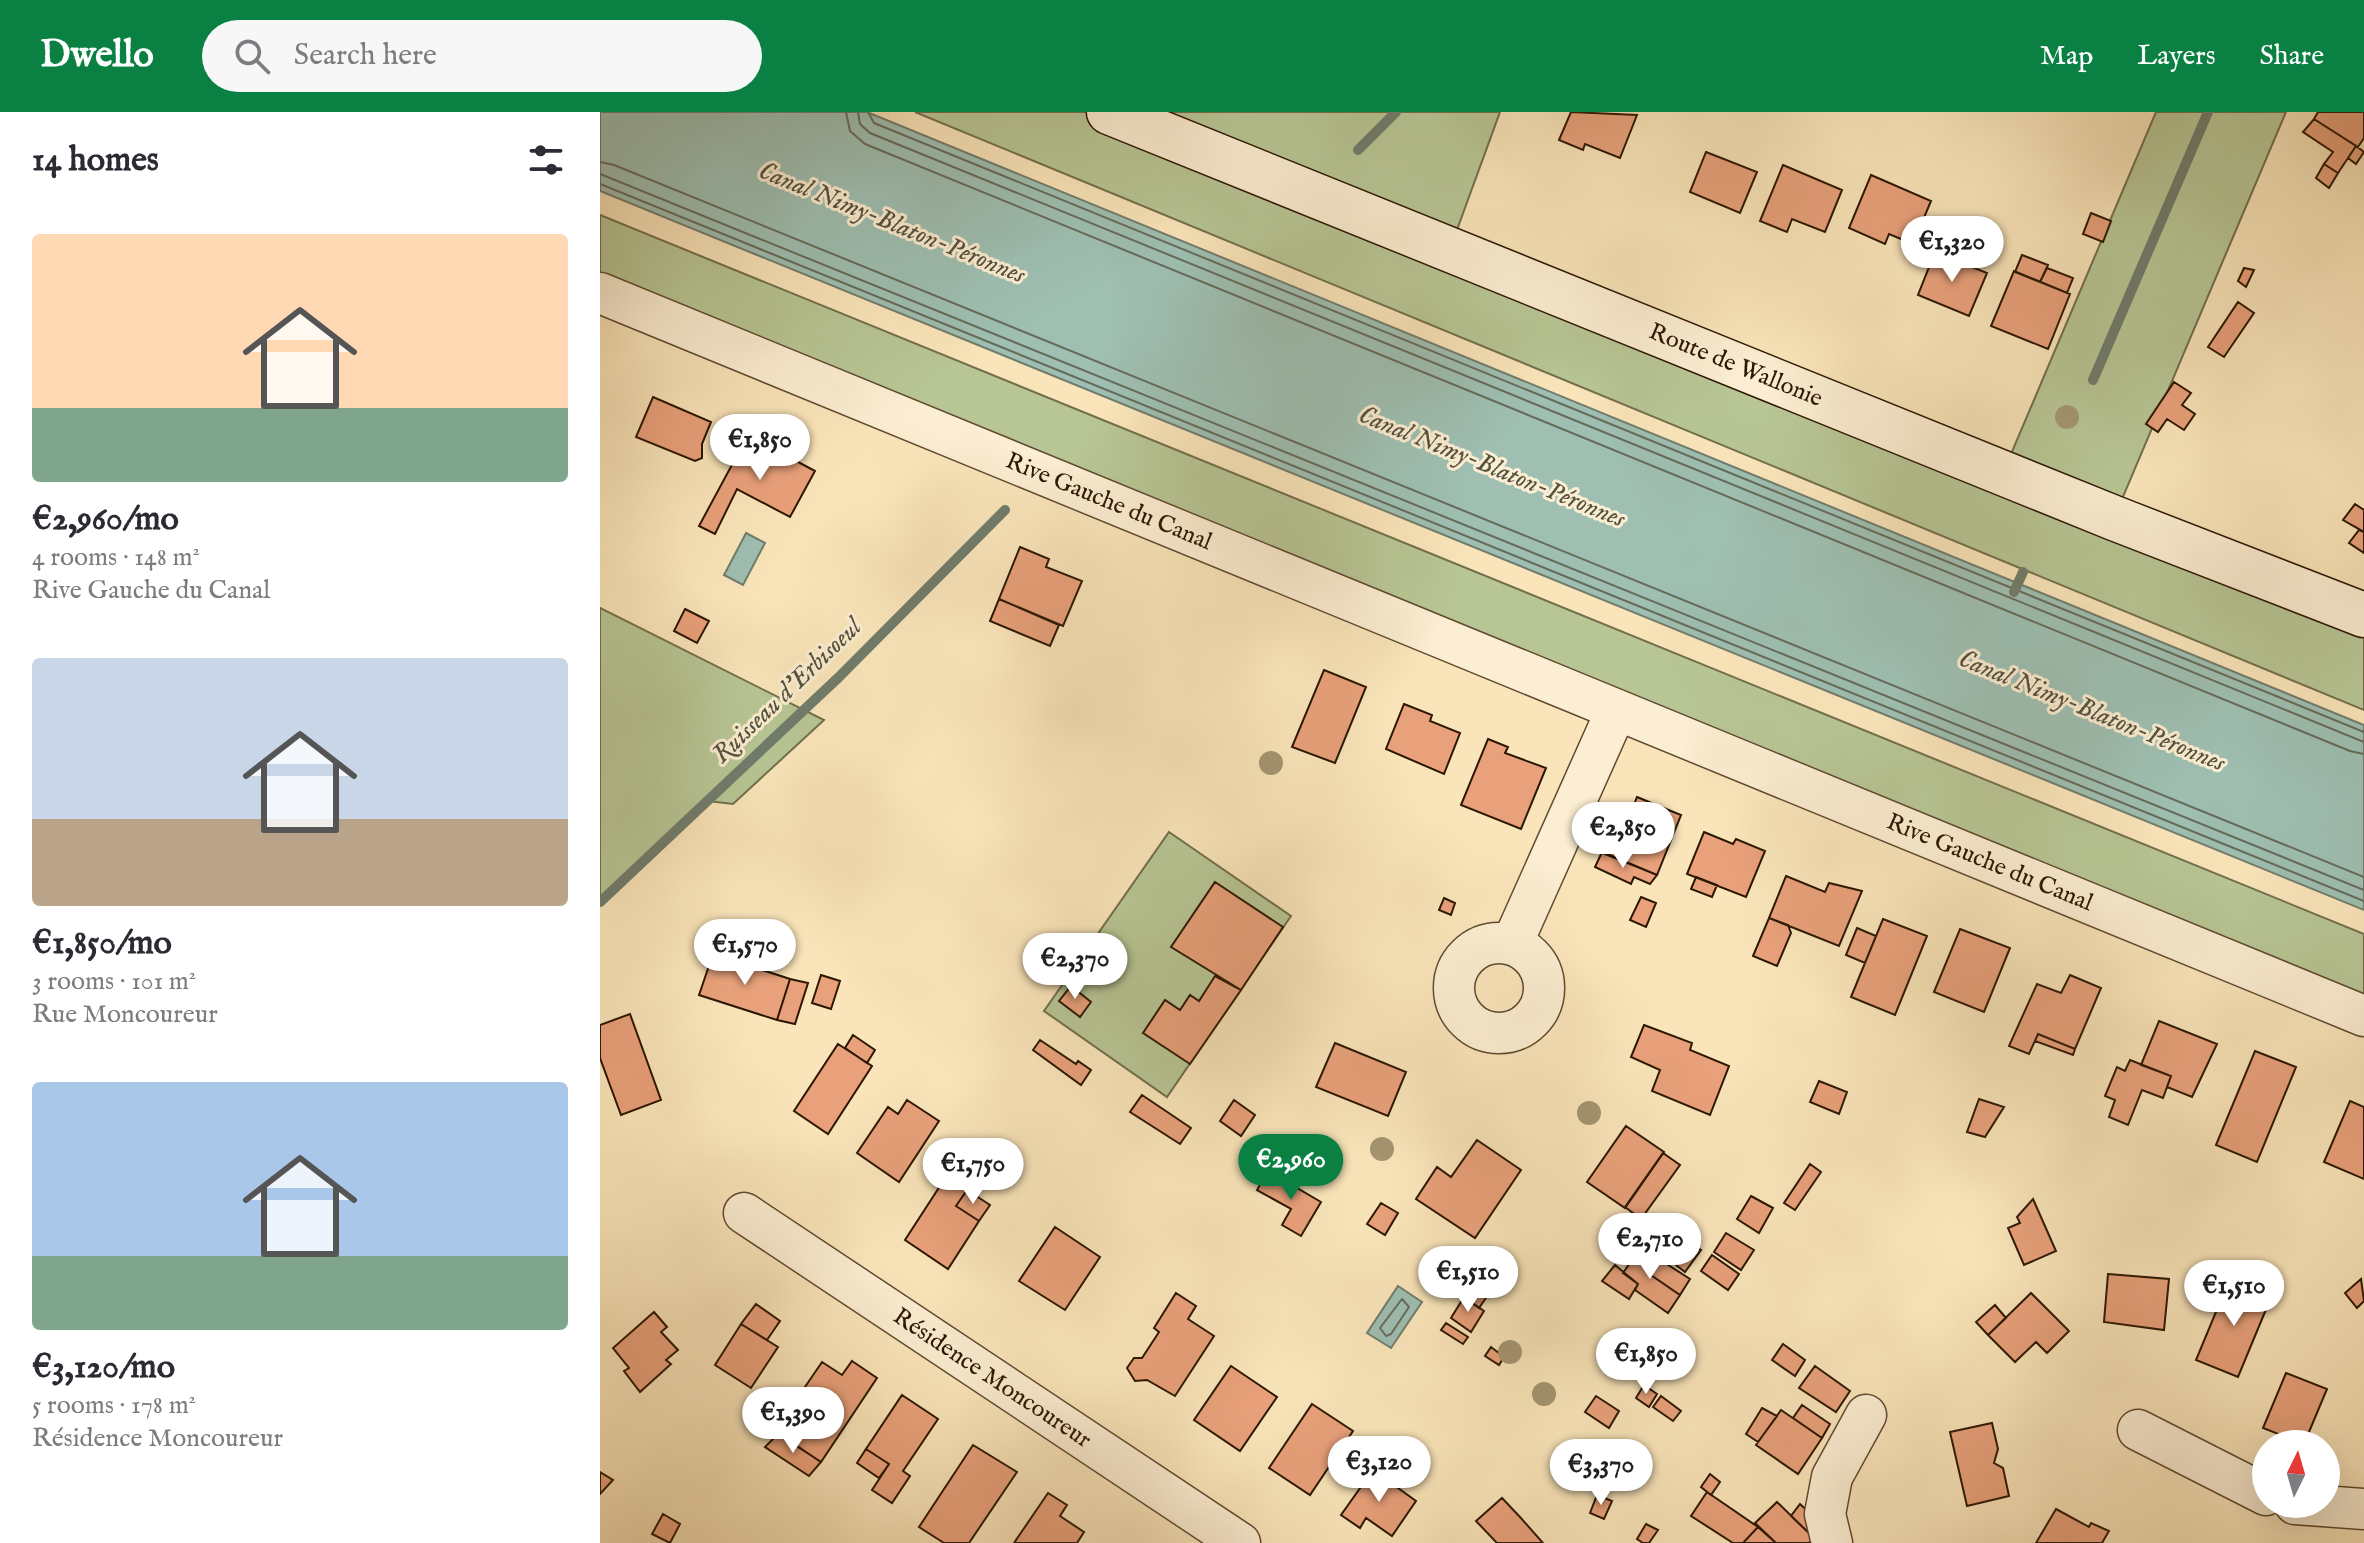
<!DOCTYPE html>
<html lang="en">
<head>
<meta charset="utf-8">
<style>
	body { margin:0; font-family:"IM FELL English",serif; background:#f7f7f7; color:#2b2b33; height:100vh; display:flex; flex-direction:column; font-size:30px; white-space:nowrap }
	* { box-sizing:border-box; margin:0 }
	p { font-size:26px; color:#7c7c81 }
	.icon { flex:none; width:44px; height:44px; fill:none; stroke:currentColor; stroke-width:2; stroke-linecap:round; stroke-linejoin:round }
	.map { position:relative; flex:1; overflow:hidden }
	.side { display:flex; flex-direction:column; background:#fff; width:600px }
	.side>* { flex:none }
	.needle { width:52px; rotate:5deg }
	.tools { position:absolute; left:1652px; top:1318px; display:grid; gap:16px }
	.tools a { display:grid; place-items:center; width:88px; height:88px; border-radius:50%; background:#fff; box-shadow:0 8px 32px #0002; font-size:40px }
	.price { position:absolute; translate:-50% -68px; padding:0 18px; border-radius:28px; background:#fff; color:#222; font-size:26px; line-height:52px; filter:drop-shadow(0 2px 4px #0008) }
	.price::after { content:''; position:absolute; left:50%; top:48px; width:24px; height:18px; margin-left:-12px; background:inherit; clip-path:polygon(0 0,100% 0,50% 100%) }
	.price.selected { background:#0b8043; color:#fff }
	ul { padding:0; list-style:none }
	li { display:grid; align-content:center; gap:16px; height:424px; padding:0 32px }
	li span { display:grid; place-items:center; height:248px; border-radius:8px; color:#555 }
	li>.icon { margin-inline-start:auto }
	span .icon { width:144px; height:144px; fill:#fffc; stroke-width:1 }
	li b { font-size:34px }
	h2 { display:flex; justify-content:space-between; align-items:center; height:96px; padding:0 32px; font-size:34px }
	header { display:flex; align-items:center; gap:48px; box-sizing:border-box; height:112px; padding:0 40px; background:#0b8043; color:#fff }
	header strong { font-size:38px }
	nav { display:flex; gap:44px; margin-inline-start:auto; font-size:28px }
	.search { width:560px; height:72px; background:#f7f7f7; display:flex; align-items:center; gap:20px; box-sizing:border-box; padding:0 28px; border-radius:44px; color:#7c7c81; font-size:30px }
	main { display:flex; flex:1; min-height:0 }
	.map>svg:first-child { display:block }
	.green { fill:#b8c695; stroke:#726e4c; stroke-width:2 }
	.water { fill:#9ebfb2; stroke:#707c6c; stroke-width:2 }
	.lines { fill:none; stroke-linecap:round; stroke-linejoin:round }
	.shore { stroke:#656b5a; stroke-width:2 }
	.stream { stroke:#707c6c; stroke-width:10 }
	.building { fill:#e9a17b; stroke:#2c1703; stroke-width:2 }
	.minor-casing { stroke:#604a31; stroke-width:43 }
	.secondary-casing { stroke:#2c1703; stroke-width:47 }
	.minor { stroke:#fceed2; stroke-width:40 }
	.secondary { stroke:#fceed2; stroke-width:44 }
	.tree { fill:#a49571 }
	.labels { text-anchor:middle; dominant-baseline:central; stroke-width:6; stroke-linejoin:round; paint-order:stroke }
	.street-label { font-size:24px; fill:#2c1703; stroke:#fceed2 }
	.water-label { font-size:26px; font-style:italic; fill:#545240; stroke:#fceed2 }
</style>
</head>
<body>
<header>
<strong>Dwello</strong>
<div class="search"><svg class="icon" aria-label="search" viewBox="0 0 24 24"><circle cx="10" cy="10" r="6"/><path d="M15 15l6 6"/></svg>Search here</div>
<nav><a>Map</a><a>Layers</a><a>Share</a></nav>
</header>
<main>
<section class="side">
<h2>14 homes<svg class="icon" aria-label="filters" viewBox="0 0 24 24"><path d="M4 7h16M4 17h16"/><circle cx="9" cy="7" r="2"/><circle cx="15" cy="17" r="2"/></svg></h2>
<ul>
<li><span style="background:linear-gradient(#ffd9b3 70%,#7fa58c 0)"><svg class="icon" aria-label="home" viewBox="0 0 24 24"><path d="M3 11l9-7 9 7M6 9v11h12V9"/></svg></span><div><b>€2,960/mo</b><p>4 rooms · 148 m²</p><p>Rive Gauche du Canal</p></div></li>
<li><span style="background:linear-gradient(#c9d6e8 65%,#b9a48a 0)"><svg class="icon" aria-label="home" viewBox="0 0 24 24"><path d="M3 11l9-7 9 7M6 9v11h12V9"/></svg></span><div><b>€1,850/mo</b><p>3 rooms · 101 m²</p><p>Rue Moncoureur</p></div></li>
<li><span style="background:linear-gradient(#a9c7e8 70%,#7fa58c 0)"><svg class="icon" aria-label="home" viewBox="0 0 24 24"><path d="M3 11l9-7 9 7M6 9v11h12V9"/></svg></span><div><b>€3,120/mo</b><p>5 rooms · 178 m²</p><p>Résidence Moncoureur</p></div></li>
</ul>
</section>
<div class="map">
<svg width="1764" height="1431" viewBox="0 0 1764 1431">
	<rect width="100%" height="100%" fill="#fae5ba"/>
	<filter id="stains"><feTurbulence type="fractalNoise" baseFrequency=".0025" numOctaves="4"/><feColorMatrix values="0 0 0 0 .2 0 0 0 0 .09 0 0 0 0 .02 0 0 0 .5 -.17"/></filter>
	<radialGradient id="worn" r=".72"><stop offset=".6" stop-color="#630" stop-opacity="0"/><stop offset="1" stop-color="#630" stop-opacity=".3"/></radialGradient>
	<path class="green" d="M315,0H900L850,137L1403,361L1556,0H1686L1514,406L1764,503V598Z
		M0,103L1764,822V904L0,181Z
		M0,496L224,608L133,692L108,689L0,790Z
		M569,720L691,804L567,985L444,899Z"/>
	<path class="water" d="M0,0H267L1764,613V798L0,79Z
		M146,421L165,431L143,473L124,463Z
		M798,1174L822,1190L791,1236L767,1221Z"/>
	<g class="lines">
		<path class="shore" d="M246,0L250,19L265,32L1750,639L1764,642
			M258,0L260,12L270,21L1764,630
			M268,0L274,11L1764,620
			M0,50L14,53L1764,765
			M0,62L1764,778
			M0,72L1764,789
			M802,1187L809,1195L791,1222L786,1224L780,1216Z"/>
		<path class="stream" d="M758,38L796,0
			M1493,268L1608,0
			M1414,480L1423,460
			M0,790L239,565L405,398"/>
	</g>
	<path class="building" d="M971,0L1037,3L1020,46L985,32L983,38L959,28Z
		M1718,0H1764V26L1758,35L1714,7Z
		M1714,7L1756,34L1738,61L1724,52L1733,40L1703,20Z
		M1756,34L1764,40L1756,52L1748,46Z
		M1106,40L1157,60L1140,101L1090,80Z
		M1724,52L1738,61L1729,76L1716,66Z
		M1183,53L1242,78L1225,120L1192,107L1187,120L1160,109Z
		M1271,63L1331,89L1313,132L1289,122L1285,132L1249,116Z
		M1491,101L1511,109L1503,130L1483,122Z
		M1335,140L1387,161L1369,204L1318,183Z
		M1422,143L1448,153L1440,170L1415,160Z
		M1447,156L1473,166L1467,181L1440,170Z
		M1644,156L1654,158L1646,175L1638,169Z
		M1414,159L1470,182L1448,237L1391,214Z
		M1638,190L1654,201L1624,245L1608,235Z
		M1574,270L1591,281L1582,293L1595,302L1584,318L1567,307L1558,320L1546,312Z
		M53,285L111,310L102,332V346L95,349L36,325Z
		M148,323L215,359L190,405L137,377L115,422L99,414Z
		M1755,392L1764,398V420L1743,408Z
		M1759,418L1764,420V441L1749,431Z
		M420,435L449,447L446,455L482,469L463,514L399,487Z
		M399,487L459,513L450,534L390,509Z
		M85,497L109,509L97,531L74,519Z
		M724,558L766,575L735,651L692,635Z
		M804,592L832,603L830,609L860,621L844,662L786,637Z
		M888,627L908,635L905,641L946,656L921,717L861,693Z
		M1037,685L1081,703L1057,763L995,738L1013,693L1031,700Z
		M1104,720L1133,732L1136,727L1165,739L1146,785L1087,762Z
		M1002,740L1007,742L1057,763L1050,772L1034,765L1031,772L995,755Z
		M1186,764L1225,780L1229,771L1262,779L1239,834L1169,806Z
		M1096,765L1117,773L1112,785L1091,777Z
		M615,770L683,815L641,878L571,835Z
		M1041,785L1056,791L1046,815L1030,808Z
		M844,786L855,791L851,803L839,798Z
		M1169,806L1188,813L1191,821L1177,854L1153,844Z
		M1283,807L1327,824L1295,903L1251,885Z
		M1257,816L1276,824L1265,851L1246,843Z
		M1360,817L1410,836L1384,900L1334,880Z
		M117,824L168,840L162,858L113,842Z
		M113,842L190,867L177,908L99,883Z
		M221,863L240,869L231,897L212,891Z
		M1470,863L1501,876L1475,937L1438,922L1429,942L1409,934L1437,872L1461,881Z
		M615,864L641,878L590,952L543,921L565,888L580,898L590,883L599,889Z
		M190,867L208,871L195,912L177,908Z
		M471,874L491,890L480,905L459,889Z
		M30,902L61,988L21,1003L0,946V913Z
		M1559,909L1617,932L1592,985L1567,975L1571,964L1541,953Z
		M1044,913L1092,931L1090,938L1129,954L1110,1003L1052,979L1060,958L1031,945Z
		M1438,922L1475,937L1473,943L1435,929Z
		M253,923L275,938L267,951L245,936Z
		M440,928L476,952L478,949L491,958L481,973L433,938Z
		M735,931L806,960L788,1004L716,975Z
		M238,932L272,954L228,1022L194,999Z
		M1655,939L1696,955L1657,1050L1616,1033Z
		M1530,948L1571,964L1563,986L1542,978L1528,1013L1509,1005L1515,988L1505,984L1517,955L1525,959Z
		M1219,969L1247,980L1239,1002L1210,990Z
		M542,983L591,1016L580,1032L530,1000Z
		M1379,987L1404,995L1385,1025L1367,1020Z
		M307,988L339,1009L299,1070L257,1041L288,995L298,1002Z
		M634,988L655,1003L641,1024L620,1009Z
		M1750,989L1764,995V1067L1724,1050Z
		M1026,1014L1064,1040L1025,1096L987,1070Z
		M877,1028L921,1058L875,1126L816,1087L837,1055L851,1065Z
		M1063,1041L1080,1053L1041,1107L1025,1095Z
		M1210,1052L1221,1060L1195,1098L1184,1091Z
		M353,1054L374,1068L356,1094L379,1109L348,1157L305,1128Z
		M668,1059L721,1090L701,1124L682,1113L691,1097L657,1078Z
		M367,1078L390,1093L379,1109L356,1094Z
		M1151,1084L1173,1096L1159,1121L1137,1107Z
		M1433,1087L1456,1139L1424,1153L1408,1116L1420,1111L1417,1105Z
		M781,1091L798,1101L785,1123L767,1112Z
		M455,1115L500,1145L465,1198L419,1169Z
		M1126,1121L1154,1138L1141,1158L1114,1140Z
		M1036,1131L1041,1135L1034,1145L1027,1137Z
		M1092,1132L1101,1138L1085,1160L1076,1153Z
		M1041,1135L1059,1147L1048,1161L1080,1183L1068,1201L1035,1178L1038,1172L1023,1161Z
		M1112,1143L1139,1162L1128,1178L1101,1159Z
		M1059,1147L1090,1167L1080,1183L1048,1161Z
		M1015,1153L1038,1172L1029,1187L1002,1169Z
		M1508,1162L1569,1167L1564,1218L1504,1210Z
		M1630,1166L1672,1183L1638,1265L1596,1248Z
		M1761,1167L1764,1189L1757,1196L1745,1181Z
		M875,1169L890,1180L879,1196L864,1185Z
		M576,1181L596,1194L588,1207L614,1224L575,1284L547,1268L535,1269L527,1256L534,1246H542L559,1220L554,1216Z
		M1431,1181L1469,1219L1447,1241L1436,1230L1415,1250L1388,1223Z
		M864,1185L884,1199L871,1220L851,1206Z
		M156,1192L180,1209L167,1228L141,1212Z
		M1395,1193L1406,1206L1388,1223L1376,1210Z
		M54,1200L67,1215L61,1220L78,1238L66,1248L71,1252L40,1280L24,1259L29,1256L13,1236Z
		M846,1211L868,1225L863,1232L841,1218Z
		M141,1212L178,1235L151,1276L115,1253Z
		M1183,1232L1205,1248L1195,1264L1172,1248Z
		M891,1235L904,1245L899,1253L885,1244Z
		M252,1249L277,1266L221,1350L175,1319L222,1250L242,1263Z
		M631,1254L677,1285L640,1339L594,1308Z
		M1215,1254L1250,1279L1236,1300L1199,1276Z
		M1686,1261L1727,1277L1704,1332L1663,1316Z
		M1044,1273L1057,1282L1049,1295L1036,1286Z
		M302,1283L338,1307L303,1359L310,1364L292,1391L272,1378L289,1352L266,1337Z
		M996,1284L1019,1299L1009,1316L985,1300Z
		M1061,1284L1081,1299L1073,1309L1053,1295Z
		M712,1292L753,1319L710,1383L669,1356Z
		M1202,1293L1230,1312L1222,1326L1193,1306Z
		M1162,1296L1177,1304L1158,1330L1146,1322Z
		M1181,1298L1222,1326L1198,1362L1156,1333Z
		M1392,1311L1398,1337L1394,1351L1403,1356L1409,1384L1367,1394L1350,1320Z
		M178,1322L221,1350L209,1364L165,1335Z
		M373,1333L417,1360L369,1431H344L319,1415Z
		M266,1337L289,1352L279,1366L257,1351Z
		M773,1358L816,1389L792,1424L766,1406L760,1416L741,1403Z
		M0,1360L13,1368L0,1382Z
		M1110,1362L1120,1370L1111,1383L1101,1375Z
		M1107,1380L1158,1415L1143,1431H1133L1091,1404Z
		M448,1381L467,1393L460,1404L484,1420L477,1431H414Z
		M997,1383L1012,1389L1004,1407L990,1401Z
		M902,1386L920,1405L943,1431H897L876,1409Z
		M1177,1390L1214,1426L1209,1431H1176L1155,1411Z
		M1200,1392L1215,1406L1214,1426L1191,1404Z
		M1456,1397L1489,1415L1491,1411L1509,1419L1502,1431H1436Z
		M63,1402L80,1412L70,1431L52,1422Z
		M1046,1412L1058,1418L1049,1431H1043L1037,1427Z
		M1158,1415L1176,1431H1143Z"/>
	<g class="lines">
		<defs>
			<g id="minor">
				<path id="s1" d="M0,181L1764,904"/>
				<circle cx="899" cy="876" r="45"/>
				<path d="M912,832L1016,599"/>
				<path id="s2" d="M144,1101L640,1431"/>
				<path d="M1538,1318L1666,1383"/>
				<path d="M1695,1392L1764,1397"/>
				<path d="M1232,1431L1225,1402L1232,1365L1266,1303"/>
			</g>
			<g id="secondary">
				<path id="s3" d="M509,0L1514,406L1764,503"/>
			</g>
		</defs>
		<use href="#minor" class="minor-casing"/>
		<use href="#secondary" class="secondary-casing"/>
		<use href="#minor" class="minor"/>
		<use href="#secondary" class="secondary"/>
	</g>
	<g class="tree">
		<circle cx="1467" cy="305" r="12"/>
		<circle cx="671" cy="651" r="12"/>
		<circle cx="989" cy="1001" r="12"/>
		<circle cx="782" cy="1037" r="12"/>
		<circle cx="910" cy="1240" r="12"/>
		<circle cx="944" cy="1282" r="12"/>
	</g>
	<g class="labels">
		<g class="street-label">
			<text stroke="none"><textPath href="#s3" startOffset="676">Route de Wallonie</textPath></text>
			<text stroke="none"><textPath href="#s1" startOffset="550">Rive Gauche du Canal</textPath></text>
			<text stroke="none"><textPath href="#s1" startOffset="1502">Rive Gauche du Canal</textPath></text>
			<text stroke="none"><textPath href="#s2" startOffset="298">Résidence Moncoureur</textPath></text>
		</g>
		<g class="water-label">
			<text transform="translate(292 111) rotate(22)">Canal Nimy-Blaton-Péronnes</text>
			<text transform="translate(892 355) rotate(22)">Canal Nimy-Blaton-Péronnes</text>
			<text transform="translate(187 579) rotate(-44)">Ruisseau d'Erbisoeul</text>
			<text transform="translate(1492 599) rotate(22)">Canal Nimy-Blaton-Péronnes</text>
		</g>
	</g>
	<rect width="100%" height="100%" filter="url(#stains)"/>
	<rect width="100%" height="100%" fill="url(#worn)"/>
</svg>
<div class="tools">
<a><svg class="needle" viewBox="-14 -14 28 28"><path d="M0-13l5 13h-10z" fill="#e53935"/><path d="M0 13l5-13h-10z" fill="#7c7c81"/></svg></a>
</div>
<b class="price" style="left:1352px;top:172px">€1,320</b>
<b class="price" style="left:160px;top:370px">€1,850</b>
<b class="price" style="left:1023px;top:758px">€2,850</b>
<b class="price" style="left:145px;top:875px">€1,570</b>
<b class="price" style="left:475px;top:889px">€2,370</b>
<b class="price selected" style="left:691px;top:1090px">€2,960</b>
<b class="price" style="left:373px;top:1094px">€1,750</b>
<b class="price" style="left:1050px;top:1169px">€2,710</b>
<b class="price" style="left:868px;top:1202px">€1,510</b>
<b class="price" style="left:1634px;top:1216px">€1,510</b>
<b class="price" style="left:1046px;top:1284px">€1,850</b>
<b class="price" style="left:193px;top:1343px">€1,390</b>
<b class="price" style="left:779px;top:1392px">€3,120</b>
<b class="price" style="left:1001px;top:1395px">€3,370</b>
</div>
</main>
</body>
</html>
